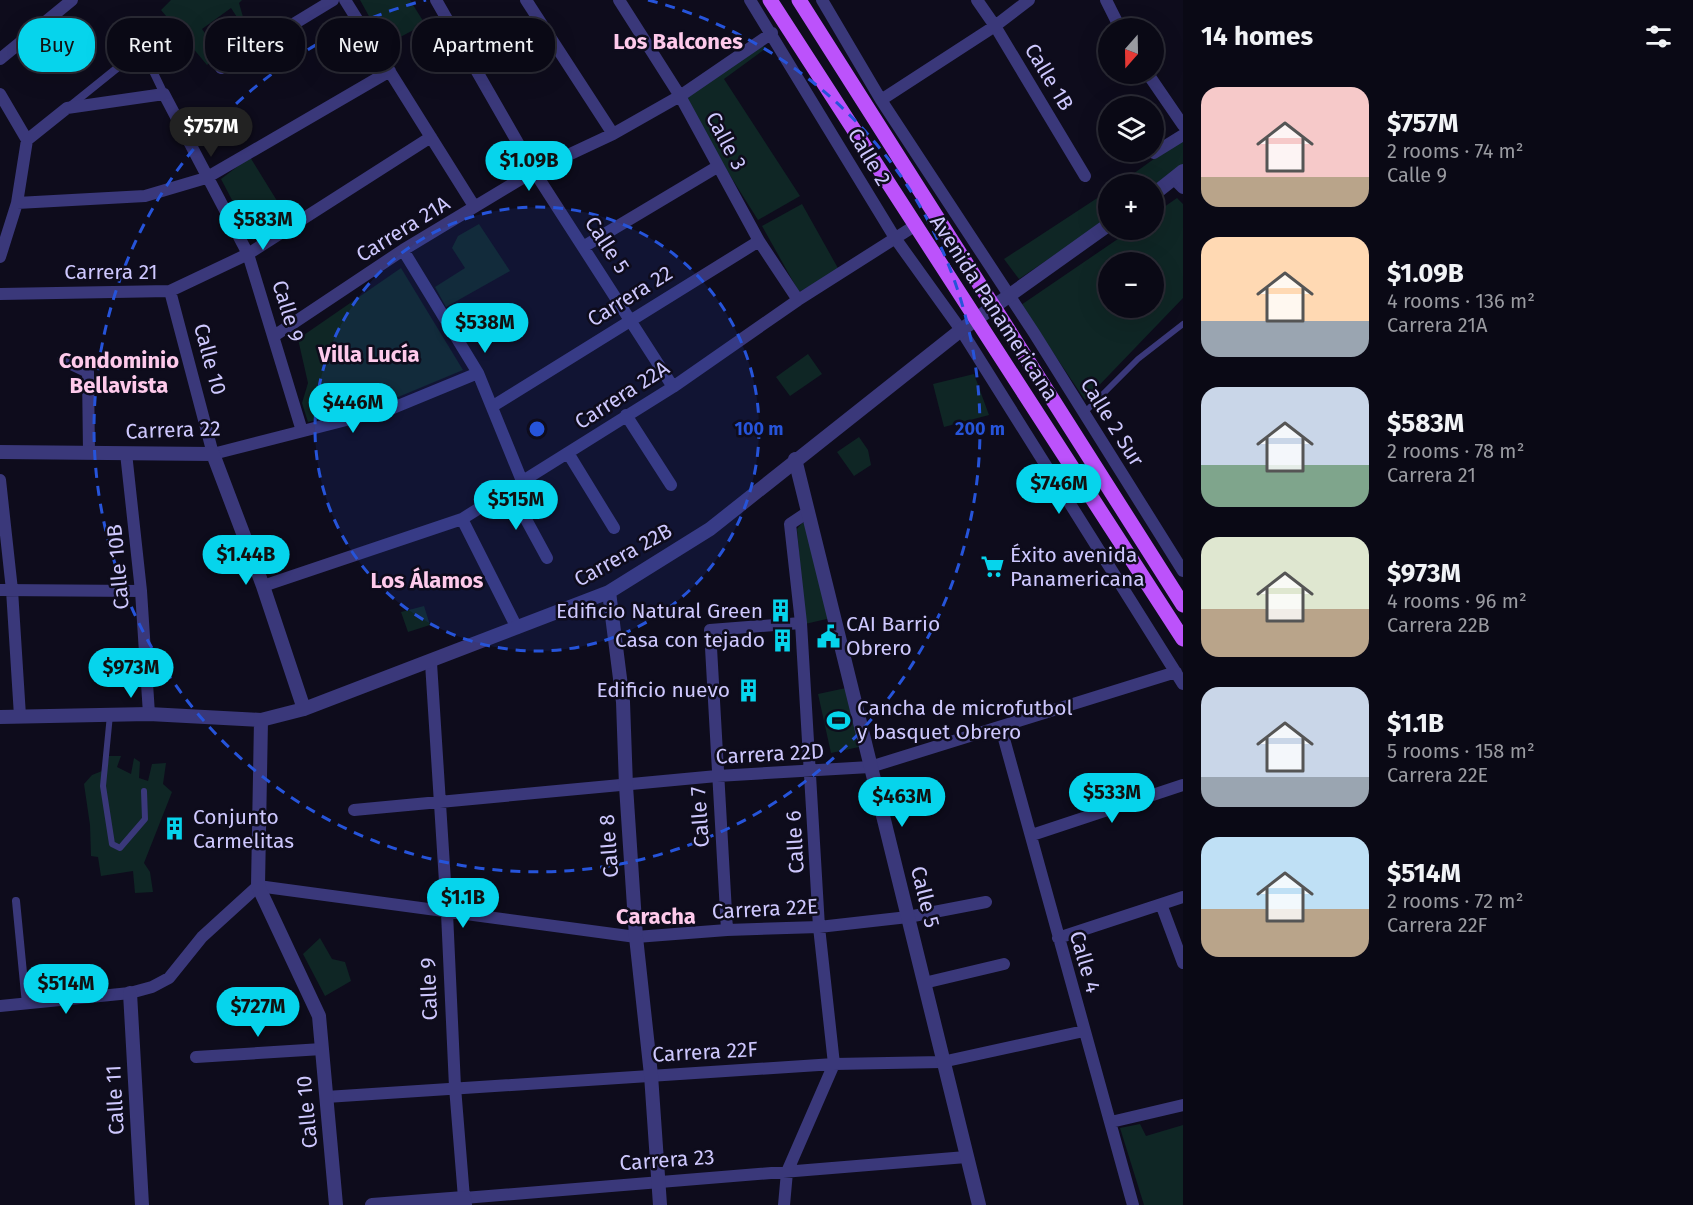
<!DOCTYPE html>
<html lang="en">
<head>
<meta charset="utf-8">
<style>
	body { margin:0; font-family:"Fira Sans",sans-serif; background:#181722; color:#f1f3f6; height:100vh; display:flex; flex-direction:column; font-size:22px; white-space:nowrap }
	* { box-sizing:border-box; margin:0 }
	p { font-size:20px; color:#999aa0 }
	.icon { flex:none; width:33px; height:33px; fill:none; stroke:currentColor; stroke-width:2; stroke-linecap:round; stroke-linejoin:round }
	.map { position:relative; flex:1; overflow:hidden }
	.details { display:flex; flex-direction:column; background:#0a0915; width:510px }
	.details>* { flex:none }
	.hud { position:absolute; left:18px; top:18px; width:570px; height:54px; display:flex; gap:12px }
	.needle { width:39px; rotate:200deg }
	.tools { position:absolute; left:1098px; top:18px; display:grid; gap:12px }
	.tools a { display:grid; place-items:center; width:66px; height:66px; border-radius:50%; background:#0a0915; box-shadow:0 6px 24px #0002,0 0 0 2px #2a2a34; font-size:30px }
	.price { position:absolute; translate:-50% -51px; padding:0 14px; border-radius:21px; background:#06d4ec; color:#111; font-size:20px; line-height:39px; filter:drop-shadow(0 2px 3px #0008) }
	.price::after { content:''; position:absolute; left:50%; top:36px; width:18px; height:14px; margin-left:-9px; background:inherit; clip-path:polygon(0 0,100% 0,50% 100%) }
	.price.on { background:#222; color:#fff }
	ul { padding:0; list-style:none }
	li { display:flex; align-items:center; gap:18px; height:150px; padding:0 18px }
	li span { display:grid; place-items:center; flex:none; width:168px; height:120px; border-radius:18px; color:#555 }
	li>.icon { margin-inline-start:auto }
	span .icon { width:72px; height:72px; fill:#fffc; stroke-width:1 }
	li b { font-size:26px }
	h2 { display:flex; justify-content:space-between; align-items:center; height:72px; padding:0 18px; font-size:26px }
	.pill { padding:0 21px; border-radius:24px; background:#0a0915; box-shadow:0 6px 24px #0002,0 0 0 2px #2a2a34; font-size:21px; line-height:54px }
	.pill.on { background:#06d4ec; color:#111 }
	main { display:flex; flex:1; min-height:0 }
	.map>svg:first-child { display:block }
	.green { fill:#0f2625; fill-rule:evenodd }
	.lines { fill:none; stroke-linecap:round; stroke-linejoin:round }
	.service { stroke:#3a387a; stroke-width:6 }
	.pedestrian { stroke:#3a387a; stroke-width:8 }
	.minor { stroke:#3a387a; stroke-width:12 }
	.tertiary { stroke:#3a387a; stroke-width:14 }
	.primary { stroke:#bc52fb; stroke-width:15 }
	.ring { fill:none; stroke:#2654da; stroke-width:3; stroke-dasharray:10 8 }
	.labels { text-anchor:middle; dominant-baseline:central; stroke-width:5; stroke-linejoin:round; paint-order:stroke }
	.street-label { font-size:21px; fill:#cec8fe; stroke:#0e0c1c }
	.poi-label { font-size:21px; fill:#cec8fe; stroke:#0e0c1c; text-anchor:start }
	.neighbourhood-label { font-size:22px; font-weight:bold; fill:#fecaeb; stroke:#0e0c1c }
	.centre { fill:#2654da; stroke:#0e0c1c; stroke-width:3 }
	.ring-label { font-size:18px; text-anchor:middle; font-weight:bold; fill:#2654da; stroke:#0e0c1c; stroke-width:5; stroke-linejoin:round; paint-order:stroke }
</style>
</head>
<body>
<main>
<div class="map">
<svg width="1183" height="1205" viewBox="0 0 1183 1205">
	<rect width="100%" height="100%" fill="#0e0c1c"/>
	<path class="green" d="M171,0H242L239,3L243,17L257,32L250,37L231,8L202,29L219,53L207,65L161,10Z
		M360,0H410L425,24L385,45Z
		M760,38L765,49L724,79L800,196L758,220L680,96Z
		M1183,138V170L1154,189V184H1119Z
		M250,157L287,217L253,240L221,179Z
		M1108,191V219L1019,279L1004,259Z
		M1177,198L1183,204V298L1085,400L1021,305L1131,230H1154V214ZM1108,262H1154V308H1108Z
		M802,204L839,270L799,292L762,226Z
		M479,224L510,271L446,307L435,287L465,268L452,248L458,236Z
		M401,268L463,370L391,400L308,422L302,403L308,383L298,339Z
		M808,354L822,374L790,396L776,377Z
		M974,374L989,415L944,427L933,384Z
		M859,437L868,450L871,465L854,476L837,452Z
		M802,523H808L831,618L805,624L797,529Z
		M424,606L430,625L408,632L401,612Z
		M846,688L859,747L831,753L818,694Z
		M109,756H121L117,767L131,774L134,758L140,762L139,778L148,781L152,764L166,763L163,784L172,792L144,863L150,872L153,892L135,893L133,871L101,876L98,857L91,856L90,825L84,784L92,775L107,769Z
		M320,938L332,959L345,962L351,981L325,996L303,954Z
		M1140,1124L1146,1136L1183,1125V1205H1144L1120,1128Z"/>
	<g class="lines">
		<path class="service" d="M1084,413L1138,359L1183,324
			M110,715L103,786L112,844L120,848L145,819L144,791"/>
		<path class="pedestrian" d="M70,106L142,48L164,94
			M16,901L26,1004"/>
		<path class="minor" d="M345,0L474,206
			M436,0L534,171L673,387
			M526,0L613,134
			M619,0L680,96L759,241L798,300
			M750,0L895,238L961,330L1183,684
			M822,0L881,100L1034,333L1183,571
			M977,0L995,26L1085,176
			M1106,0L1120,28
			M0,59L72,0
			M221,68L333,0
			M1148,74L1183,125
			M0,94L27,140L17,203L0,257
			M881,100L995,26L1029,0
			M27,140L67,108L164,94L248,254L302,431
			M1154,153L1183,135
			M1174,179L1183,188
			M17,203L145,196L206,178L390,71
			M583,247L717,167
			M403,250L478,373L522,481
			M170,291L213,454L393,408L478,373
			M0,294L170,291L248,254L431,137
			M274,336L403,250L534,171L613,134L680,96L772,33
			M63,360L88,372L89,453
			M493,406L759,241
			M626,415L671,485
			M126,453L141,591L149,714
			M568,453L614,528
			M0,480L12,590L20,716
			M510,490L547,558
			M462,519L517,628
			M263,586L462,519L673,387L798,300L916,225
			M0,590L141,591
			M431,663L447,913L455,1087L464,1198L966,1157
			M1001,728L1133,1205
			M354,810L717,776L870,767L1176,672
			M1032,835L1183,785
			M1161,904L1183,963
			M727,930L710,630L801,623
			M1058,938L1183,897
			M924,983L1004,964
			M0,1006L130,993L152,987L169,978L202,937L258,886L636,937L727,930L819,927L908,917L986,902
			M196,1057L322,1049
			M326,1097L834,1064L942,1062L1084,1031
			M1111,1122L1183,1105
			M784,1205L787,1172L834,1064L819,927L801,623L790,524L808,512"/>
		<path class="tertiary" d="M1154,194L1183,171
			M0,452L213,454L263,586L304,709
			M795,459L979,1205
			M609,592L623,702L626,786L636,937L651,1075L660,1205
			M0,717L149,714L261,720L304,709L609,592L710,529L961,330L1108,225
			M261,720L258,886L319,1016L336,1205
			M130,993L142,1205
			M372,1205L464,1198L465,1205"/>
		<path class="primary" d="M770,0L1183,639
			M799,0L1183,605"/>
	</g>
	<circle cx="537" cy="429" r="222" fill="#2654da" fill-opacity=".12"/>
	<g class="ring">
		<circle cx="537" cy="429" r="222"/>
		<path d="M648 0A443 443 0 1 1 426 0"/>
	</g>
	<defs>
		<symbol id="supermarket-bare" viewBox="-9 -9 18 18"><path d="M-6-5.5h2.5l.6 2H6L4.5 2H-2.5L-4.4-4H-6ZM-1.5 3.2a1.3 1.3 0 1 0 .1 0ZM3 3.2a1.3 1.3 0 1 0 .1 0Z" fill="#06d4ec" stroke="#0e0c1c" stroke-width="2.5" paint-order="stroke"/></symbol>
		<symbol id="building-bare" viewBox="-9 -9 18 18"><path d="M-4-6H4V6H1V3H-1V6H-4ZM-2.5-4.3h1.7v1.8h-1.7ZM.8-4.3h1.7v1.8H.8ZM-2.5-1h1.7V.8h-1.7ZM.8-1h1.7V.8H.8Z" fill="#06d4ec" stroke="#0e0c1c" stroke-width="2.5" paint-order="stroke"/></symbol>
		<symbol id="civic-bare" viewBox="-9 -9 18 18"><path d="M-.6-6.5H3V-4.5H.6V-3L4-1V1h2V6H-6V1h2V-1L-.6-3ZM-1.2 2.5V6h2.4V2.5Z" fill="#06d4ec" stroke="#0e0c1c" stroke-width="2.5" paint-order="stroke"/></symbol>
		<symbol id="stadium-bare" viewBox="-9 -9 18 18"><path d="M0-5a6.5 5 0 1 0 0 10a6.5 5 0 1 0 0-10ZM-3.5-1.8h7v3.6h-7Z" fill="#06d4ec" stroke="#0e0c1c" stroke-width="2.5" paint-order="stroke"/></symbol>
	</defs>
	<g fill-rule="evenodd">
		<use href="#supermarket-bare" x="976" y="550" width="33" height="33"/>
		<use href="#building-bare" x="764" y="594" width="33" height="33"/>
		<use href="#civic-bare" x="812" y="620" width="33" height="33"/>
		<use href="#building-bare" x="766" y="624" width="33" height="33"/>
		<use href="#building-bare" x="732" y="674" width="33" height="33"/>
		<use href="#stadium-bare" x="822" y="704" width="33" height="33"/>
		<use href="#building-bare" x="158" y="812" width="33" height="33"/>
	</g>
	<g class="labels">
		<g class="street-label">
			<text transform="translate(1049 77) rotate(59)">Calle 1B</text>
			<text transform="translate(726 141) rotate(62)">Calle 3</text>
			<text transform="translate(869 157) rotate(59)">Calle 2</text>
			<text transform="translate(403 229) rotate(-32)">Carrera 21A</text>
			<text transform="translate(607 245) rotate(57)">Calle 5</text>
			<text x="111" y="272">Carrera 21</text>
			<text transform="translate(630 296) rotate(-32)">Carrera 22</text>
			<text transform="translate(994 308) rotate(57)">Avenida Panamericana</text>
			<text transform="translate(288 311) rotate(73)">Calle 9</text>
			<text transform="translate(210 359) rotate(75)">Calle 10</text>
			<text transform="translate(622 395) rotate(-33)">Carrera 22A</text>
			<text transform="translate(1112 422) rotate(58)">Calle 2 Sur</text>
			<text transform="translate(173 430) rotate(-2)">Carrera 22</text>
			<text transform="translate(623 555) rotate(-29)">Carrera 22B</text>
			<text transform="translate(118 567) rotate(-95)">Calle 10B</text>
			<text transform="translate(770 754) rotate(-3)">Carrera 22D</text>
			<text transform="translate(700 817) rotate(-94)">Calle 7</text>
			<text transform="translate(795 842) rotate(-93)">Calle 6</text>
			<text transform="translate(609 846) rotate(-94)">Calle 8</text>
			<text transform="translate(925 897) rotate(76)">Calle 5</text>
			<text transform="translate(765 909) rotate(-3)">Carrera 22E</text>
			<text transform="translate(1085 962) rotate(74)">Calle 4</text>
			<text transform="translate(429 989) rotate(-92)">Calle 9</text>
			<text transform="translate(705 1052) rotate(-3)">Carrera 22F</text>
			<text transform="translate(115 1100) rotate(-93)">Calle 11</text>
			<text transform="translate(307 1112) rotate(-95)">Calle 10</text>
			<text transform="translate(667 1160) rotate(-4)">Carrera 23</text>
		</g>
		<g class="poi-label">
			<text x="1010" y="555">Éxito avenida<tspan x="1010" dy="24">Panamericana</tspan></text>
			<text x="763" y="611" text-anchor="end">Edificio Natural Green</text>
			<text x="846" y="624">CAI Barrio<tspan x="846" dy="24">Obrero</tspan></text>
			<text x="765" y="640" text-anchor="end">Casa con tejado</text>
			<text x="730" y="690" text-anchor="end">Edificio nuevo</text>
			<text x="857" y="708">Cancha de microfutbol<tspan x="857" dy="24">y basquet Obrero</tspan></text>
			<text x="193" y="817">Conjunto<tspan x="193" dy="24">Carmelitas</tspan></text>
		</g>
		<g class="neighbourhood-label">
			<text x="678" y="41">Los Balcones</text>
			<text x="369" y="354">Villa Lucía</text>
			<text x="119" y="360">Condominio<tspan x="119" dy="25">Bellavista</tspan></text>
			<text x="427" y="580">Los Álamos</text>
			<text x="656" y="916">Caracha</text>
		</g>
	</g>
	<circle cx="537" cy="429" r="9" class="centre"/>
	<g class="ring-label">
		<text x="759" y="435">100 m</text>
		<text x="980" y="435">200 m</text>
	</g>
</svg>
<div class="tools">
<a><svg class="needle" viewBox="-14 -14 28 28"><path d="M0-13l5 13h-10z" fill="#e53935"/><path d="M0 13l5-13h-10z" fill="#999aa0"/></svg></a>
<a><svg class="icon" aria-label="layers" viewBox="0 0 24 24"><path d="M12 4l9 5-9 5-9-5zM3 14l9 5 9-5"/></svg></a>
<a>+</a>
<a>−</a>
</div>
<b class="price on" style="left:211px;top:158px">$757M</b>
<b class="price" style="left:529px;top:192px">$1.09B</b>
<b class="price" style="left:263px;top:251px">$583M</b>
<b class="price" style="left:485px;top:354px">$538M</b>
<b class="price" style="left:353px;top:434px">$446M</b>
<b class="price" style="left:1059px;top:515px">$746M</b>
<b class="price" style="left:516px;top:531px">$515M</b>
<b class="price" style="left:246px;top:586px">$1.44B</b>
<b class="price" style="left:131px;top:699px">$973M</b>
<b class="price" style="left:1112px;top:824px">$533M</b>
<b class="price" style="left:902px;top:828px">$463M</b>
<b class="price" style="left:463px;top:929px">$1.1B</b>
<b class="price" style="left:66px;top:1015px">$514M</b>
<b class="price" style="left:258px;top:1038px">$727M</b>
<div class="hud">
<a class="pill on">Buy</a>
<a class="pill">Rent</a>
<a class="pill">Filters</a>
<a class="pill">New</a>
<a class="pill">Apartment</a>
</div>
</div>
<section class="details">
<h2>14 homes<svg class="icon" aria-label="filters" viewBox="0 0 24 24"><path d="M4 7h16M4 17h16"/><circle cx="9" cy="7" r="2"/><circle cx="15" cy="17" r="2"/></svg></h2>
<ul>
<li><span style="background:linear-gradient(#f6c9c9 75%,#b9a48a 0)"><svg class="icon" aria-label="home" viewBox="0 0 24 24"><path d="M3 11l9-7 9 7M6 9v11h12V9"/></svg></span><div><b>$757M</b><p>2 rooms · 74 m²</p><p>Calle 9</p></div></li>
<li><span style="background:linear-gradient(#ffd9b3 70%,#9aa5b1 0)"><svg class="icon" aria-label="home" viewBox="0 0 24 24"><path d="M3 11l9-7 9 7M6 9v11h12V9"/></svg></span><div><b>$1.09B</b><p>4 rooms · 136 m²</p><p>Carrera 21A</p></div></li>
<li><span style="background:linear-gradient(#c9d6e8 65%,#7fa58c 0)"><svg class="icon" aria-label="home" viewBox="0 0 24 24"><path d="M3 11l9-7 9 7M6 9v11h12V9"/></svg></span><div><b>$583M</b><p>2 rooms · 78 m²</p><p>Carrera 21</p></div></li>
<li><span style="background:linear-gradient(#dfe7d0 60%,#b9a48a 0)"><svg class="icon" aria-label="home" viewBox="0 0 24 24"><path d="M3 11l9-7 9 7M6 9v11h12V9"/></svg></span><div><b>$973M</b><p>4 rooms · 96 m²</p><p>Carrera 22B</p></div></li>
<li><span style="background:linear-gradient(#c9d6e8 75%,#9aa5b1 0)"><svg class="icon" aria-label="home" viewBox="0 0 24 24"><path d="M3 11l9-7 9 7M6 9v11h12V9"/></svg></span><div><b>$1.1B</b><p>5 rooms · 158 m²</p><p>Carrera 22E</p></div></li>
<li><span style="background:linear-gradient(#bfe0f5 60%,#b9a48a 0)"><svg class="icon" aria-label="home" viewBox="0 0 24 24"><path d="M3 11l9-7 9 7M6 9v11h12V9"/></svg></span><div><b>$514M</b><p>2 rooms · 72 m²</p><p>Carrera 22F</p></div></li>
</ul>
</section>
</main>
</body>
</html>
